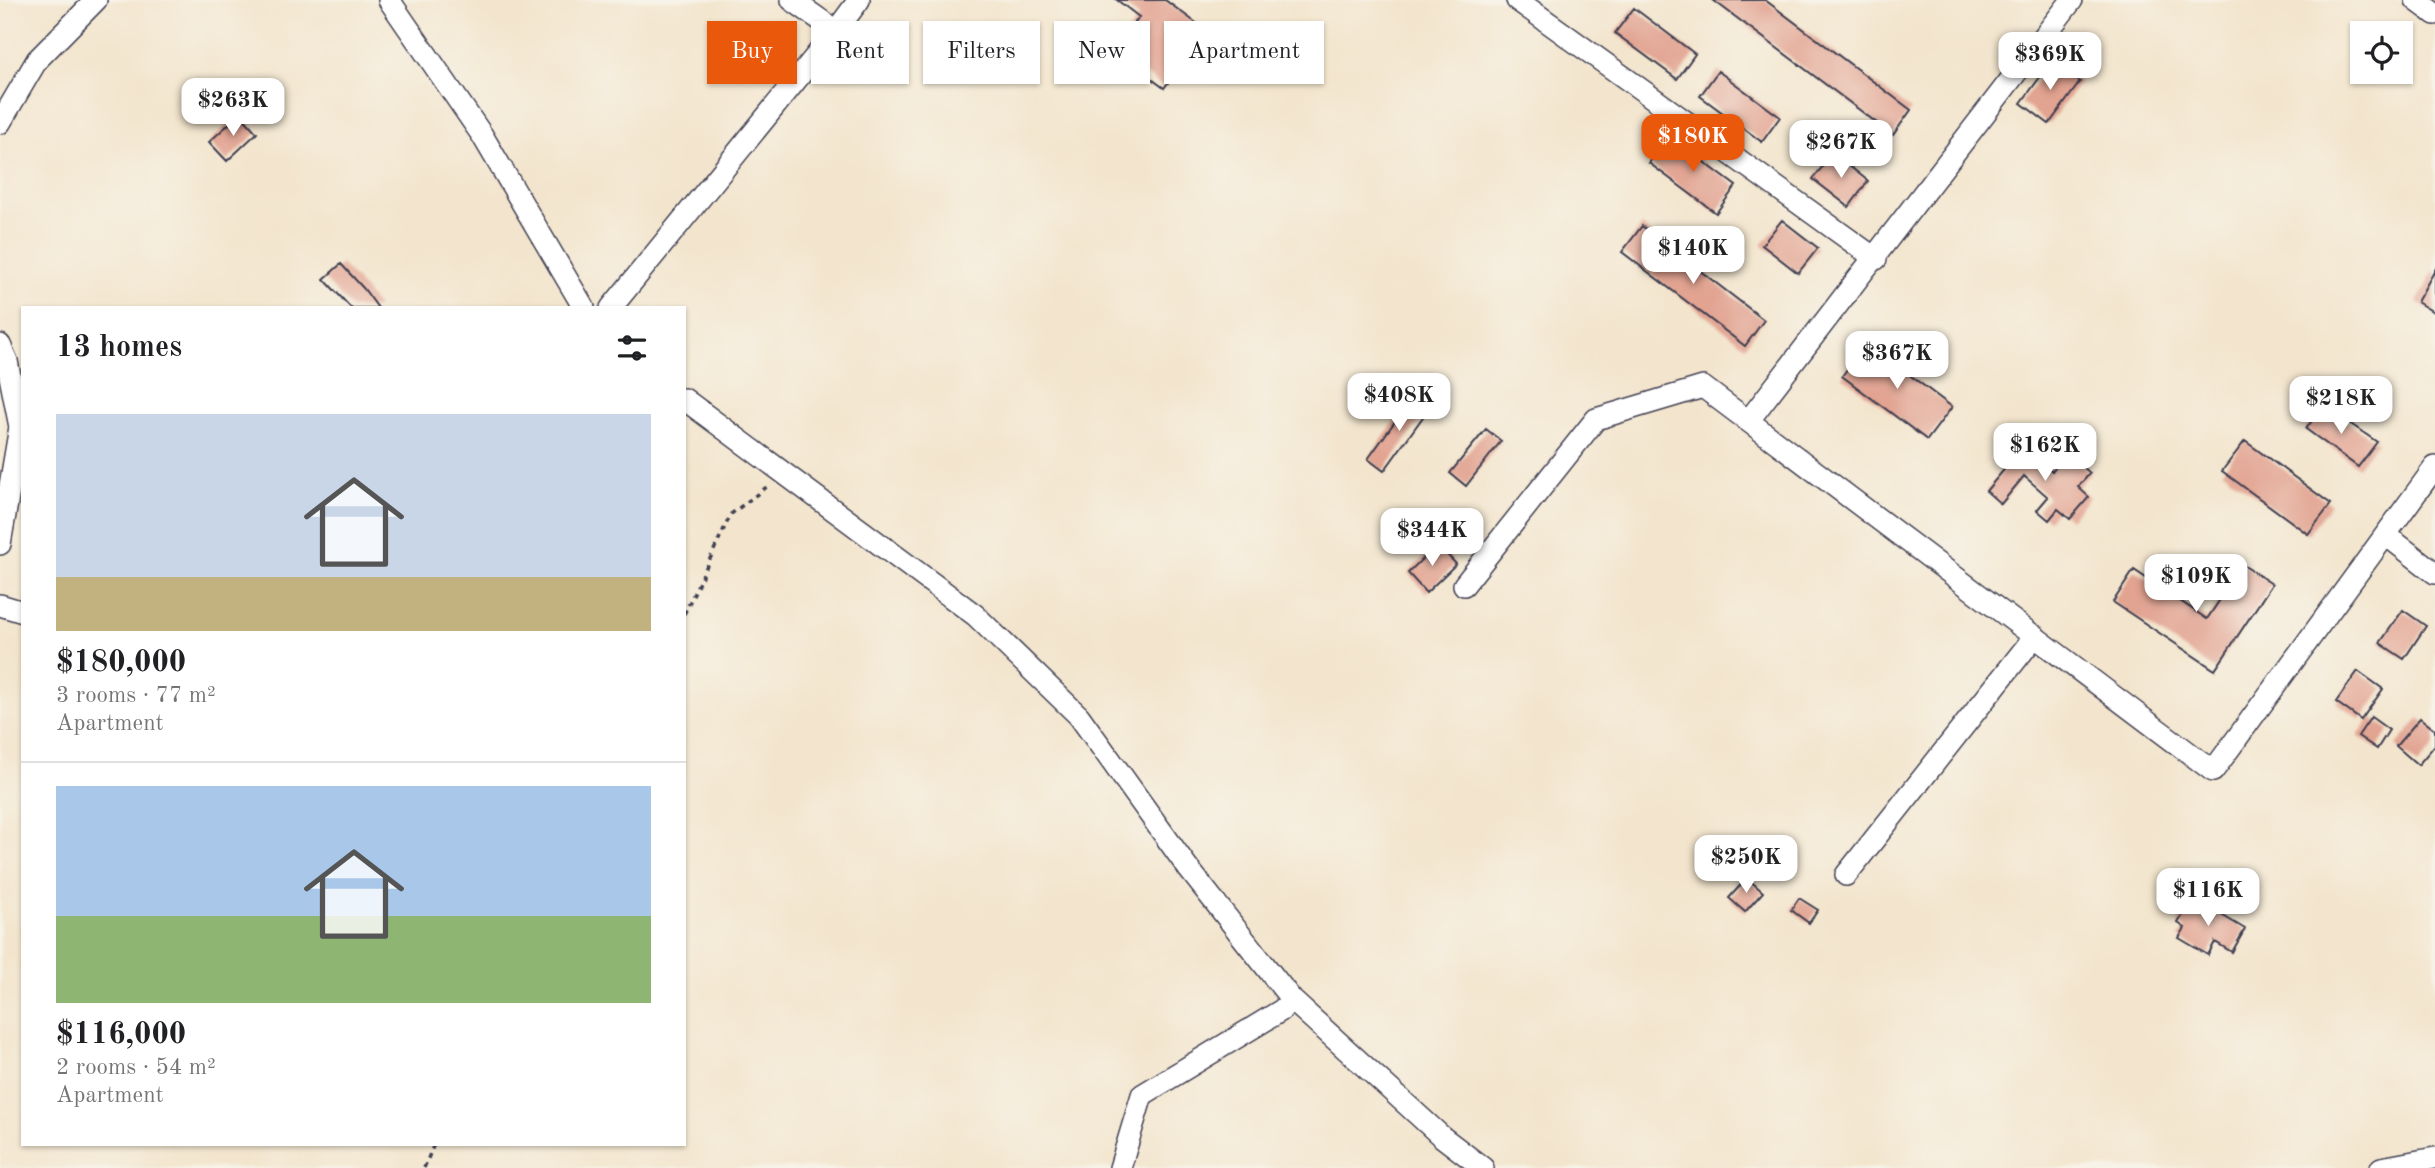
<!DOCTYPE html>
<html lang="en">
<head>
<meta charset="utf-8">
<style>
	body { margin:0; font-family:"Old Standard TT",serif; background:#f6f6f6; color:#202124; height:100vh; display:flex; flex-direction:column; font-size:26px; white-space:nowrap }
	* { box-sizing:border-box; margin:0 }
	p { font-size:23px; color:#757577 }
	.icon { flex:none; width:38px; height:38px; fill:none; stroke:currentColor; stroke-width:2; stroke-linecap:round; stroke-linejoin:round }
	.map { position:relative; flex:1; overflow:hidden }
	.drawer { position:absolute; left:21px; top:306px; width:665px; height:840px; display:flex; flex-direction:column; background:#fff; border-radius:0px; box-shadow:0 2px 5px #0004 }
	.drawer>* { flex:none }
	.guide { position:absolute; left:707px; top:21px; width:665px; height:63px; display:flex; gap:14px }
	.controls { position:absolute; left:2350px; top:21px; display:grid; gap:14px }
	.controls a { display:grid; place-items:center; width:63px; height:63px; border-radius:0px; background:#fff; box-shadow:0 2px 5px #0004; font-size:35px }
	.price { position:absolute; translate:-50% -60px; padding:0 16px; border-radius:14px; background:#fff; color:#222; font-size:23px; line-height:46px; filter:drop-shadow(0 2px 4px #0008) }
	.price::after { content:''; position:absolute; left:50%; top:42px; width:21px; height:16px; margin-left:-10px; background:inherit; clip-path:polygon(0 0,100% 0,50% 100%) }
	.price.on { background:#ea580c; color:#fff }
	ul { padding:0; list-style:none }
	li { display:grid; align-content:center; gap:14px; height:371px; padding:0 35px }
	li+li { border-top:2px solid #e0e0e0 }
	li span { display:grid; place-items:center; height:217px; border-radius:0px; color:#555 }
	li>.icon { margin-inline-start:auto }
	span .icon { width:126px; height:126px; fill:#fffc; stroke-width:1 }
	li b { font-size:30px }
	h2 { display:flex; justify-content:space-between; align-items:center; height:84px; padding:0 35px; font-size:30px }
	.tag { padding:0 24px; border-radius:0px; background:#fff; box-shadow:0 2px 5px #0004; font-size:24px; line-height:63px }
	.tag.on { background:#ea580c; color:#fff }
	.map>svg:first-child { display:block }
	.building { fill:#e2a391 }
	.lines { fill:none; stroke-linecap:round; stroke-linejoin:round }
	.street-casing { stroke:#413f51; stroke-width:24 }
	.path { stroke:#413f51; stroke-width:3.5; stroke-dasharray:5 5; stroke-linecap:butt }
	.street { stroke:#fff; stroke-width:21 }
</style>
</head>
<body>
<div class="map">
<svg width="2435" height="1168" viewBox="0 0 2435 1168">
	<rect width="100%" height="100%" fill="#f7f3e8"/>
	<filter id="ink" filterUnits="userSpaceOnUse"><feTurbulence type="fractalNoise" baseFrequency=".0143" numOctaves="2"/><feDisplacementMap in="SourceGraphic" scale="14" xChannelSelector="R" yChannelSelector="G"/><feConvolveMatrix kernelMatrix="1 2 1 2 8 2 1 2 1" color-interpolation-filters="sRGB"/></filter>
	<filter id="wash" filterUnits="userSpaceOnUse"><feTurbulence type="fractalNoise" baseFrequency=".00686" numOctaves="4" result="noise"/><feDisplacementMap in="SourceGraphic" scale="28" xChannelSelector="R" yChannelSelector="G"/><feGaussianBlur stdDeviation="1.57" result="paint"/><feColorMatrix in="noise" values="0 0 0 0 0 0 0 0 0 0 0 0 0 0 0 0 0 1.4 0 .05"/><feComposite in="paint" operator="in"/></filter>
	<g filter="url(#wash)">
		<rect width="100%" height="100%" fill="#f3e5cd"/>
		<g id="blocks">
			<path class="building" d="M1117,0H1165L1207,31L1164,88L1114,51L1139,17Z
				M1713,0H1765L1911,110L1893,135Z
				M1634,8L1695,54L1677,79L1615,33Z
				M2052,61L2080,82L2049,124L2021,103Z
				M1718,71L1780,117L1762,142L1700,96Z
				M240,114L257,133L227,161L209,142Z
				M1669,136L1736,186L1716,213L1649,163Z
				M1833,153L1868,181L1849,207L1813,179Z
				M1782,220L1818,248L1798,273L1762,245Z
				M1642,226L1764,320L1745,346L1622,252Z
				M341,264L364,289L378,308H351L324,279Z
				M2435,270V313L2417,302Z
				M1867,343L1952,407L1927,440L1842,376Z
				M1414,395L1430,407L1384,471L1368,459Z
				M2323,405L2377,442L2358,467L2306,429Z
				M1486,429L1501,441L1466,486L1450,473Z
				M2245,441L2331,504L2308,534L2222,471Z
				M2024,446L2052,471L2067,453L2090,473L2078,487L2089,497L2070,519L2058,509L2049,520L2037,510L2048,497L2024,476L2001,504L1986,491Z
				M1437,544L1456,564L1426,593L1408,573Z
				M2243,565L2272,584L2215,670L2113,602L2134,570L2207,619Z
				M2403,610L2426,626L2404,659L2380,643Z
				M2358,671L2383,689L2361,720L2336,702Z
				M2371,717L2389,730L2377,749L2358,736Z
				M2420,718L2435,730V745L2418,765L2396,746Z
				M1747,878L1763,892L1745,912L1729,898Z
				M1799,898L1818,910L1809,923L1791,910Z
				M2193,898L2245,929L2232,952L2215,942L2208,955L2179,938L2185,928L2178,923Z"/>
		</g>
	</g>
	<g filter="url(#ink)">
		<use href="#blocks" fill-opacity="0" stroke="#413f51" stroke-width="2"/>
		<g class="lines">
			<defs>
				<path id="street" d="M389,0L482,135L584,308
					M792,0L836,31L859,0
					M1517,0L1876,259
					M2416,0L2435,14
					M0,123L37,60L96,0
					M611,308L836,31
					M0,345L7,361L20,427L0,544
					M684,399L975,615L1079,716L1188,868L1292,1000L1441,1136L1483,1168
					M1749,420L2072,0
					M2386,535L2435,573
					M1464,585L1596,419L1703,387L2213,771L2435,467
					M0,605L23,612
					M1846,875L2035,636
					M1120,1168L1142,1095L1282,1010L1292,1000
					M2381,1168L2435,1158"/>
			</defs>
			<use href="#street" class="street-casing"/>
			<path class="path" d="M684,614L731,514L768,486
				M424,1168L434,1144"/>
			<use href="#street" class="street"/>
		</g>
	</g>
</svg>
<div class="controls">
<a><svg class="icon" aria-label="locate" viewBox="0 0 24 24"><circle cx="12" cy="12" r="6"/><path d="M12 2v4M12 18v4M2 12h4M18 12h4"/></svg></a>
</div>
<b class="price" style="left:2050px;top:92px">$369K</b>
<b class="price" style="left:233px;top:138px">$263K</b>
<b class="price on" style="left:1693px;top:174px">$180K</b>
<b class="price" style="left:1841px;top:180px">$267K</b>
<b class="price" style="left:1693px;top:286px">$140K</b>
<b class="price" style="left:1897px;top:391px">$367K</b>
<b class="price" style="left:1399px;top:433px">$408K</b>
<b class="price" style="left:2341px;top:436px">$218K</b>
<b class="price" style="left:2045px;top:483px">$162K</b>
<b class="price" style="left:1432px;top:568px">$344K</b>
<b class="price" style="left:2196px;top:614px">$109K</b>
<b class="price" style="left:1746px;top:895px">$250K</b>
<b class="price" style="left:2208px;top:928px">$116K</b>
<div class="guide">
<a class="tag on">Buy</a>
<a class="tag">Rent</a>
<a class="tag">Filters</a>
<a class="tag">New</a>
<a class="tag">Apartment</a>
</div>
<section class="drawer">
<h2>13 homes<svg class="icon" aria-label="filters" viewBox="0 0 24 24"><path d="M4 7h16M4 17h16"/><circle cx="9" cy="7" r="2"/><circle cx="15" cy="17" r="2"/></svg></h2>
<ul>
<li><span style="background:linear-gradient(#c9d6e8 75%,#c2b280 0)"><svg class="icon" aria-label="home" viewBox="0 0 24 24"><path d="M3 11l9-7 9 7M6 9v11h12V9"/></svg></span><div><b>$180,000</b><p>3 rooms · 77 m²</p><p>Apartment</p></div></li>
<li><span style="background:linear-gradient(#a9c7e8 60%,#8fb573 0)"><svg class="icon" aria-label="home" viewBox="0 0 24 24"><path d="M3 11l9-7 9 7M6 9v11h12V9"/></svg></span><div><b>$116,000</b><p>2 rooms · 54 m²</p><p>Apartment</p></div></li>
</ul>
</section>
</div>
</body>
</html>
